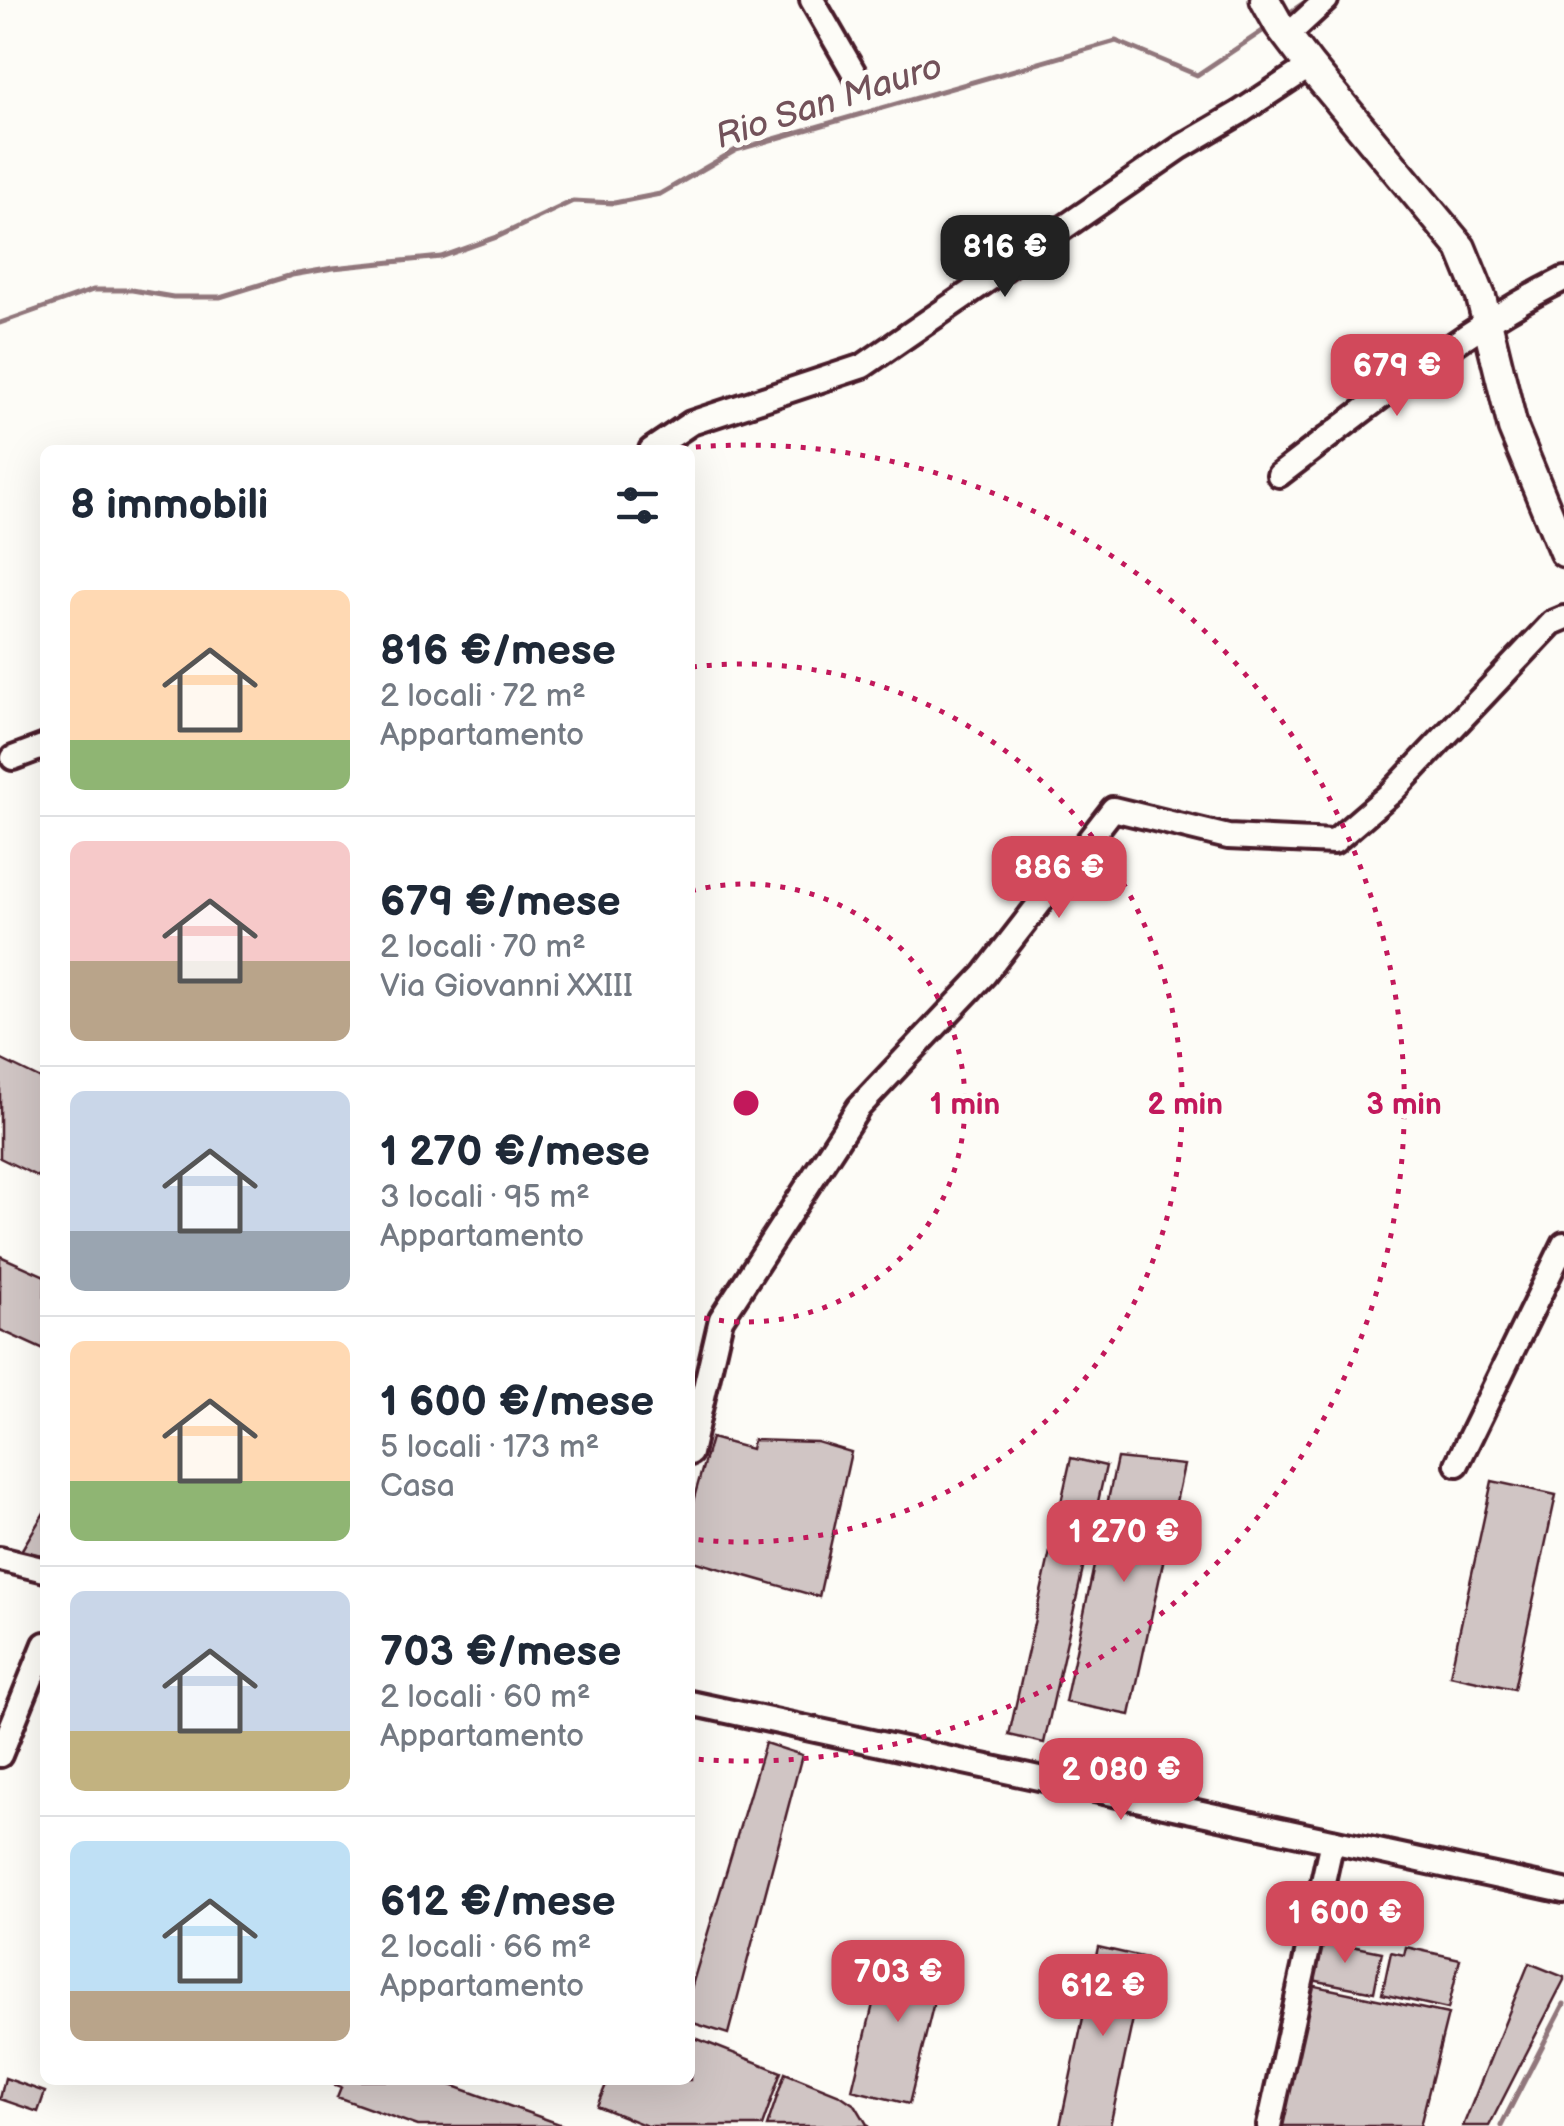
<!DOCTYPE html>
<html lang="it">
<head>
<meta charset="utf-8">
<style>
	body { margin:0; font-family:"Balsamiq Sans",sans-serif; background:#f2f2f3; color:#1f2937; height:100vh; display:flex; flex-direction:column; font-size:38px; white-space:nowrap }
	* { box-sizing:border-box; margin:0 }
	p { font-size:32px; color:#747a83 }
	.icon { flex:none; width:55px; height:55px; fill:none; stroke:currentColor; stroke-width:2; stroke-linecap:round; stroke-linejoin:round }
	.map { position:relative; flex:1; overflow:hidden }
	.sheet { position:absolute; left:40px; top:445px; width:655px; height:1640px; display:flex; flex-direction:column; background:#fff; border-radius:15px; box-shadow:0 10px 40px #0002 }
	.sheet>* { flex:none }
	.price { position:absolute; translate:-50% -85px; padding:0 22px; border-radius:20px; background:#d1495b; color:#fff; font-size:32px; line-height:65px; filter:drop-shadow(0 2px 5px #0008) }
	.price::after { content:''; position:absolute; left:50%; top:60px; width:30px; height:22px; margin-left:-15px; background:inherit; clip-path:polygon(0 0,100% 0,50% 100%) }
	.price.current { background:#222; color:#fff }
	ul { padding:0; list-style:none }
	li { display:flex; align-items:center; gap:30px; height:250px; padding:0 30px }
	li+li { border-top:2px solid #e0e1e3 }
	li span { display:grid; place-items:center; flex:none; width:280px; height:200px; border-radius:15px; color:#555 }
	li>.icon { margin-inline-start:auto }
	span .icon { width:120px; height:120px; fill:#fffc; stroke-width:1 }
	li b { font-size:42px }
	h2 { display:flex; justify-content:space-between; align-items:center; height:120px; padding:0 30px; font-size:42px }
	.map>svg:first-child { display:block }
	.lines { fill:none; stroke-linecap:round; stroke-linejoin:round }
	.stream { stroke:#91777b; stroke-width:5 }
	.building { fill:#d0c5c4; stroke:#4a1f2b; stroke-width:2.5 }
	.minor-casing { stroke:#4a1f2b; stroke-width:30 }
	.major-casing { stroke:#4a1f2b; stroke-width:35 }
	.minor { stroke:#fdfcf7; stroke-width:22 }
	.major { stroke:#fdfcf7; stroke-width:28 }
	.ring { fill:none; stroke:#c2185b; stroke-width:5; stroke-dasharray:5 10 }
	.labels { text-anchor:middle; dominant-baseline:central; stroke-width:10; stroke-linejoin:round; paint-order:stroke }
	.water-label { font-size:35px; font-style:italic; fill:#73525a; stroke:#fdfcf7 }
	.centre { fill:#c2185b; stroke:#fdfcf7; stroke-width:5 }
	.ring-label { font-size:30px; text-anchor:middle; font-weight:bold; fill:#c2185b; stroke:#fdfcf7; stroke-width:10; stroke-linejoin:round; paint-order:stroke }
</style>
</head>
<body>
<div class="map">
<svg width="1564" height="2126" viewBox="0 0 1564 2126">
	<rect width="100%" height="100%" fill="#fdfcf7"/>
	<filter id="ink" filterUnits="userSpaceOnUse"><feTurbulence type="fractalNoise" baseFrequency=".01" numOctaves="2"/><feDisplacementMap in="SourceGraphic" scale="20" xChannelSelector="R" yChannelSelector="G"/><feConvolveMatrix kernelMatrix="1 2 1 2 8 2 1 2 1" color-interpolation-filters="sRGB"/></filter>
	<g filter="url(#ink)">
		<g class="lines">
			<path class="stream" d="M1283,17L1308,0
				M0,323L93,290H132L173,297H220L292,275L333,268L441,257L497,237L573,201L614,203L660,194L736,150L1116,41L1197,75L1270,26
				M1501,2126L1564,2004"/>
		</g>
		<path class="building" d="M0,1059L45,1081V1180L0,1158Z
			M0,1256L45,1276L44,1350L0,1330Z
			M711,1438L751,1449L753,1440L817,1442L851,1452L819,1597L690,1560V1512Z
			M1071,1458L1106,1466L1044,1743L1009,1735Z
			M1117,1458L1184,1465L1130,1715L1065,1702Z
			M1492,1481L1556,1495L1514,1689L1450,1675Z
			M45,1511V1556L21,1551Z
			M765,1743L802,1755L728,2034L690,2022V1992Z
			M1316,1939L1382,1952L1374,1992L1307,1979Z
			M887,1947L944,1961L909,2104L852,2090Z
			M1098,1947L1146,1958L1110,2126H1060Z
			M1406,1947L1460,1959L1448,2009L1382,1994L1391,1952L1404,1955Z
			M1529,1963L1564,1977V1980L1489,2126H1463Z
			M1306,1984L1448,2014L1420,2126H1275Z
			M690,2036L781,2072L762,2126H647L597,2106L608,2080H690Z
			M785,2073L840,2095L856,2106L868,2126H767Z
			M5,2078L45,2092L38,2112L0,2099Z
			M437,2080L565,2126H418L337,2097L341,2087L325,2081Z"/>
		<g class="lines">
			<defs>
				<path id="minor" d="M812,0L857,78
					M1287,36L1326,0
					M651,450L691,423L863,366L1181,147L1239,113L1310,66
					M1279,475C1371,405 1461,330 1564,279
					M13,758L45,746
					M690,1453L721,1319L859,1107L984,975L1113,809L1228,837L1334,842L1392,792L1552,623L1564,618
					M1457,1464L1564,1244
					M0,1559L45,1570
					M690,1703L1564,1891
					M0,1755L45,1644
					M1269,2126L1332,1841"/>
				<path id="major" d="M1265,0L1279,25L1310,66L1461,248L1481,297L1513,428L1564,552"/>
			</defs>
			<use href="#minor" class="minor-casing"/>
			<use href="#major" class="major-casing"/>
			<use href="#minor" class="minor"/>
			<use href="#major" class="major"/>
		</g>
	</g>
	<g class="ring">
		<path d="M691 891A219 219 0 1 1 691 1315"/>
		<path d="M692 667A439 439 0 1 1 692 1539"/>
		<path d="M666 450A658 658 0 1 1 694 1759"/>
	</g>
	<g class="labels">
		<g class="water-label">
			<text transform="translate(829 102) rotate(-18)">Rio San Mauro</text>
		</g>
	</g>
	<circle cx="746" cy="1103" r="15" class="centre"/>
	<g class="ring-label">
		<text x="965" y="1114">1 min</text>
		<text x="1185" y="1114">2 min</text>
		<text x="1404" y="1114">3 min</text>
	</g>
</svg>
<b class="price current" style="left:1005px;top:300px">816 €</b>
<b class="price" style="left:1397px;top:419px">679 €</b>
<b class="price" style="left:1059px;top:921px">886 €</b>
<b class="price" style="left:1124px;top:1585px">1 270 €</b>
<b class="price" style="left:1121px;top:1823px">2 080 €</b>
<b class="price" style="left:1345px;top:1966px">1 600 €</b>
<b class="price" style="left:898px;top:2025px">703 €</b>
<b class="price" style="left:1103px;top:2039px">612 €</b>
<section class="sheet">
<h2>8 immobili<svg class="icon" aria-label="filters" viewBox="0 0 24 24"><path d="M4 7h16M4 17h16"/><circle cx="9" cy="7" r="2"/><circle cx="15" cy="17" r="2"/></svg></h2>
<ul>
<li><span style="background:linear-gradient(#ffd9b3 75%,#8fb573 0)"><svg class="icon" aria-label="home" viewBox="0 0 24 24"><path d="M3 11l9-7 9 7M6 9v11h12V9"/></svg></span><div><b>816 €/mese</b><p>2 locali · 72 m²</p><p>Appartamento</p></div></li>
<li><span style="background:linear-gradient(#f6c9c9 60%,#b9a48a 0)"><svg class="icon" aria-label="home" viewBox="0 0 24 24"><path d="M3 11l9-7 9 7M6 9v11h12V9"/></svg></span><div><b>679 €/mese</b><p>2 locali · 70 m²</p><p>Via Giovanni XXIII</p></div></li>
<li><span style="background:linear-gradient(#c9d6e8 70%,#9aa5b1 0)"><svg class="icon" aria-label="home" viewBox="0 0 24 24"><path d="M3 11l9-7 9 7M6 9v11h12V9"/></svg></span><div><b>1 270 €/mese</b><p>3 locali · 95 m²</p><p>Appartamento</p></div></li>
<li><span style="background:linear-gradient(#ffd9b3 70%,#8fb573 0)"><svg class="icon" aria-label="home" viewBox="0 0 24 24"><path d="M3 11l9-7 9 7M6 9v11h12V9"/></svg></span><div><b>1 600 €/mese</b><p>5 locali · 173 m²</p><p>Casa</p></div></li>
<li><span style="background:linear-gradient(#c9d6e8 70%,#c2b280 0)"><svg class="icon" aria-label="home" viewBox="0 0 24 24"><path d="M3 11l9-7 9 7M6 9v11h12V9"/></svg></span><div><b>703 €/mese</b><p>2 locali · 60 m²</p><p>Appartamento</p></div></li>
<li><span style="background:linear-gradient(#bfe0f5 75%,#b9a48a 0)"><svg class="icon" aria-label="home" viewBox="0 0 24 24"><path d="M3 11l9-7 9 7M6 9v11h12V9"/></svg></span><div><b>612 €/mese</b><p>2 locali · 66 m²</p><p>Appartamento</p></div></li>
</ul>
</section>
</div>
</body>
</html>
